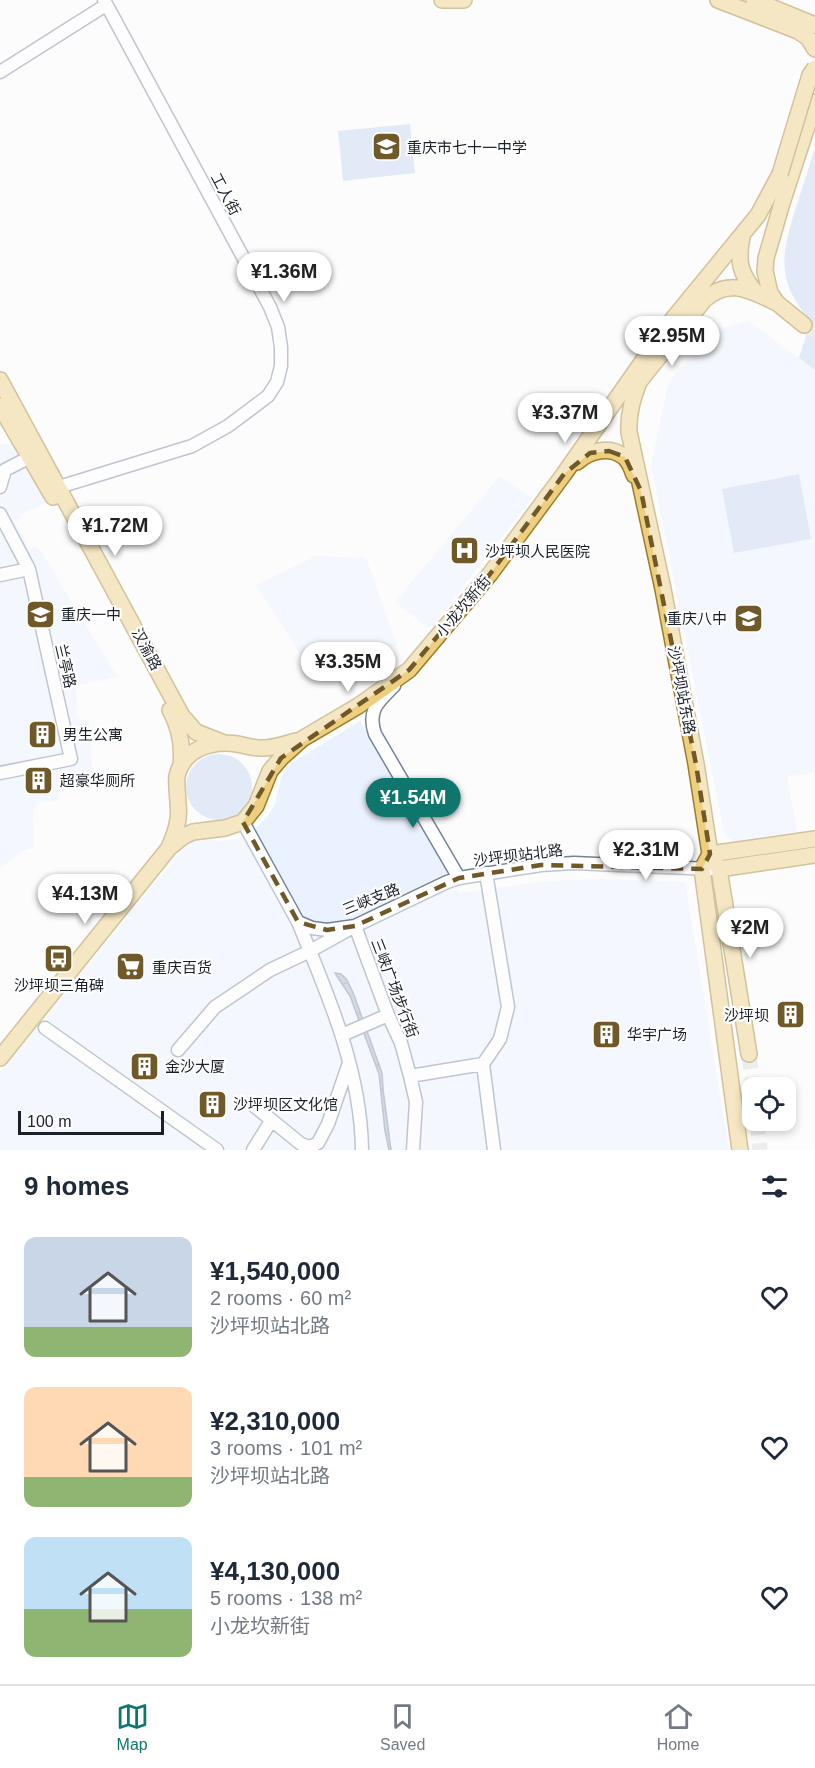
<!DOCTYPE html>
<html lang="en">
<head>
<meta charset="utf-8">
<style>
	body { margin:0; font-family:Arial,"Noto Sans SC",sans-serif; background:#f6f6f7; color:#1f2937; height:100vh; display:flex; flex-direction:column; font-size:22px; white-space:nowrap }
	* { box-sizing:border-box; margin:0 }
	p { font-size:20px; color:#747a83 }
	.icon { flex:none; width:33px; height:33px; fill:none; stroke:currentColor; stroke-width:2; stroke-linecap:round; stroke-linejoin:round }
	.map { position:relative; height:1150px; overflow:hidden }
	.side { display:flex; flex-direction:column; background:#fff; flex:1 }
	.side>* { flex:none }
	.controls { position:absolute; left:742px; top:1077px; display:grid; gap:12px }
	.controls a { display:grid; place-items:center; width:54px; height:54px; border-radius:12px; background:#fff; box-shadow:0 3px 9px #0003; font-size:30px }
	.scale { position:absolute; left:18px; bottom:15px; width:146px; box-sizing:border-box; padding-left:6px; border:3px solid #1b2029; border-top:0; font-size:16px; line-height:21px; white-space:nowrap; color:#1b2029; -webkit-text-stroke:4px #fff; paint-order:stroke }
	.price { position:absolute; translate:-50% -51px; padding:0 14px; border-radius:21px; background:#fff; color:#222; font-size:20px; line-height:39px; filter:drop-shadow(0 2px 3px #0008) }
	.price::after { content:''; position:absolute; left:50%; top:36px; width:18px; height:14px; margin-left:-9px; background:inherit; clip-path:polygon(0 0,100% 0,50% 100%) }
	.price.on { background:#0f766e; color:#fff }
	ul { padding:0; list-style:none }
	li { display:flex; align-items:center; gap:18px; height:150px; padding:0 24px }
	li span { display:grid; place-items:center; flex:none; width:168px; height:120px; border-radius:12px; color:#555 }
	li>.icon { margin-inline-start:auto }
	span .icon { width:72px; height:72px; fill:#fffc; stroke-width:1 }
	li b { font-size:26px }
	h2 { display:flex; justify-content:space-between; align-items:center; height:72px; padding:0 24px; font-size:26px }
	.dock { display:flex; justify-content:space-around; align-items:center; height:84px; border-top:2px solid #e0e1e3; background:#fff; font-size:16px; color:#747a83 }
	.dock a { display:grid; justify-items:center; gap:3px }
	.dock .on { color:#0f766e }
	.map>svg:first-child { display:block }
	.built { fill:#eaf2ff }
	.green { fill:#c6d6f1 }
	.water { fill:url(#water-ripples); stroke:#7a869c; stroke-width:1.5 }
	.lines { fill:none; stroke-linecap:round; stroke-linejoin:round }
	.major-tunnel { stroke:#dadbdc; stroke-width:15; stroke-dasharray:15 8; stroke-linecap:butt }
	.minor-casing { stroke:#75839a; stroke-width:15 }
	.major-casing { stroke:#9d7d2a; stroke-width:18 }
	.minor { stroke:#fff; stroke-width:12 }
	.major { stroke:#eecf7f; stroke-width:15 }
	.major-bridge-casing { stroke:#9d7d2a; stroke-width:18; stroke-linecap:butt }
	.major-bridge { stroke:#eecf7f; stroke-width:15 }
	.marked { fill:none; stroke:#6f5928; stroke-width:4.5; stroke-dasharray:12 8; stroke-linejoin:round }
	.labels { text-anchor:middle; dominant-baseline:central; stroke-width:4.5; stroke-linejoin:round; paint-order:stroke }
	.poi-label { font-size:15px; fill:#1b2029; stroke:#fff; text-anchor:start }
	.street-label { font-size:15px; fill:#1b2029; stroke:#fff }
</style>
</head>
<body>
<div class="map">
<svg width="815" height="1150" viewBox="0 0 815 1150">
	<defs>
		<pattern id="water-ripples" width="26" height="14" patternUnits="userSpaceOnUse" patternTransform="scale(1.5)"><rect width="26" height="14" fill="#a2b2cd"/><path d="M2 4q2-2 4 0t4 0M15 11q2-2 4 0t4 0" fill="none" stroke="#8390a6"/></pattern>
	</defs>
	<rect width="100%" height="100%" fill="#fcfcfc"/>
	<path class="built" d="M748,321L815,370V772L787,777L797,831L736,842L725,836L651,465L667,389L672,378L679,369L720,329Z
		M11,443L46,503L19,515L21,518L15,522L30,549L35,546L42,553L117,676L108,679L76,685L77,718L89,721L93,782L60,785L58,801L38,803L33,811L34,847L22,851L0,868V445Z
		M500,476L532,499L430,629L395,602Z
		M316,556L366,558L397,646L317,680L256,585Z
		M360,721L459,893L533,883L567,880L598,879L685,882L729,1150H0V1072L181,852L192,842L205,840L223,841L241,838L259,826L269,814L275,804L281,778L287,766Z"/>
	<path class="green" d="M410,124L415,173L343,181L338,131Z
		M815,148V370L799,358L811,321C776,282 781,256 795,210C802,189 808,169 815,148Z
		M799,474L811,539L734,553L722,489Z
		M186 787a33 33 0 1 1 66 0a33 33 0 1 1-66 0Z"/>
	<path class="water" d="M335,973L341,974L347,980L354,995L382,1073L383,1089L391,1150H389L385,1131L379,1074L350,996Z"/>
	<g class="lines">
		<path class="major-tunnel" d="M804,325L815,332
			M749,1054L753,1089
			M757,1120L760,1150"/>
		<defs>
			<path id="minor" d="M0,72L106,5
				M0,487L5,470L30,457
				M59,487L192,446L228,426L268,396L277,382L281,366V347L278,327L270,307L104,0
				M0,514L29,569L71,759L0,773
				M0,575L29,569
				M394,686C378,702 367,710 375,734L459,878L541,865L574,863L711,869
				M243,822L298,922L312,928L327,930L355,926L447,882L459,878
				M486,873L508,1007L500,1039L483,1064L494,1150
				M298,922C328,995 361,1070 362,1150
				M45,1028L217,1150
				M342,1035L388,1015
				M178,1050L215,1007L270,970L310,951L355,926L388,1015L401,1043L410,1076L416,1102L413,1150
				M410,1076L483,1064
				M253,1105L301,1144L310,1147L318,1143L328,1124L349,1063
				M253,1150L271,1121"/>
			<path id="major" d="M442,0H464
				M718,0L798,31L808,38L815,49
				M754,0L815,25
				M742,237C737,262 740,274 757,294
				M804,325L777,303L770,293L765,271L766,258L782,203L815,102
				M0,380L182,716L196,732L224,743
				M0,406L53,497
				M577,462C589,451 610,445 624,457C629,461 632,469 634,475
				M170,710C180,728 183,745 181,765
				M170,845C176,831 180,819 178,804C178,795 176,786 177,776C183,749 212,740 237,744C244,745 252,748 260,748C272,749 285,744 296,741
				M710,854L702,869L740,1150
				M710,854L815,839
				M719,869L815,855
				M749,1054L719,869L710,854L696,764L663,589L629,432C628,414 632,399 639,382L704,300C729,277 751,291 777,303
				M0,1058L169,848L184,836L193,832L225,828L243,822L256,806L270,771L281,758L302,739L358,706L409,670L490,574L564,474L668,325L758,215L780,174"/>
		</defs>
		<use href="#minor" class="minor-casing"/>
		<use href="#major" class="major-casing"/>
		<use href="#minor" class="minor"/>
		<use href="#major" class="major"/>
		<defs>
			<path id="major-bridge" d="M780,174L810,75L815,68"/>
		</defs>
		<use href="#major-bridge" class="major-bridge-casing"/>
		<use href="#major-bridge" class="major-bridge"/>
	</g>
	<path d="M0 0H815V1150H0ZM609,451L625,457L641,491L696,764L710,854L702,869L541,865L459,878L355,926L327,930L298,922L243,822L281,758L409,670L490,574L564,474L590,453Z" fill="#fcfcfc" fill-opacity=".55" fill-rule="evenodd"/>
	<path class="marked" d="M609,451L625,457L641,491L696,764L710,854L702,869L541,865L459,878L355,926L327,930L298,922L243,822L281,758L409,670L490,574L564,474L590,453Z"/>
	<defs>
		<symbol id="school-square" viewBox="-11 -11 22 22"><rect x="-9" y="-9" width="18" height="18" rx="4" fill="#6f5928" stroke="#fff"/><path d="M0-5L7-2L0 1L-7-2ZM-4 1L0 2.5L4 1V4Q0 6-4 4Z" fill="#fff"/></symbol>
		<symbol id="hospital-square" viewBox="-11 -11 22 22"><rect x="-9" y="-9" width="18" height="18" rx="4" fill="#6f5928" stroke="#fff"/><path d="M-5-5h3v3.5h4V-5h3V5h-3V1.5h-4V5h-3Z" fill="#fff"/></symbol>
		<symbol id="building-square" viewBox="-11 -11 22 22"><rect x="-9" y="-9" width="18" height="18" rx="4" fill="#6f5928" stroke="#fff"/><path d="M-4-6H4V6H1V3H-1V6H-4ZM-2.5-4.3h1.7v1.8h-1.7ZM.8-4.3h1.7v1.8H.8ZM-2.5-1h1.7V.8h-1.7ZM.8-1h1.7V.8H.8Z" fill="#fff"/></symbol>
		<symbol id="bus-square" viewBox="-11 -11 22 22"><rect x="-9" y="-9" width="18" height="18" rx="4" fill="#6f5928" stroke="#fff"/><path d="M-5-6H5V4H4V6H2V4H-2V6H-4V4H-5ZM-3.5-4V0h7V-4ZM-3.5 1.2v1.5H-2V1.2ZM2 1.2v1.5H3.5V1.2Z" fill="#fff"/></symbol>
		<symbol id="supermarket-square" viewBox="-11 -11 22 22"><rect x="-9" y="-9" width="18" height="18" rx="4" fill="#6f5928" stroke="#fff"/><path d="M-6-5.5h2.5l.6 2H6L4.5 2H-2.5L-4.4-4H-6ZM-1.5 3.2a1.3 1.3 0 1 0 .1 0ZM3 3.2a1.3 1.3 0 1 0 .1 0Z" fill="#fff"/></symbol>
	</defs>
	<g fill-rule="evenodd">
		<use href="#school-square" x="370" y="130" width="33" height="33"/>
		<use href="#hospital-square" x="448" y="534" width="33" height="33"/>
		<use href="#school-square" x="24" y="598" width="33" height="33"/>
		<use href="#school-square" x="732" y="602" width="33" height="33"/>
		<use href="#building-square" x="26" y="718" width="33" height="33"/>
		<use href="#building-square" x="22" y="764" width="33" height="33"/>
		<use href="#bus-square" x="42" y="942" width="33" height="33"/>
		<use href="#supermarket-square" x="114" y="950" width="33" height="33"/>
		<use href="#building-square" x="774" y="998" width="33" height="33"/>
		<use href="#building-square" x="590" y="1018" width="33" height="33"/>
		<use href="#building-square" x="128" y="1050" width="33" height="33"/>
		<use href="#building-square" x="196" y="1088" width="33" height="33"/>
	</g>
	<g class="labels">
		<g class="poi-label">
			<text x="407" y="147">重庆市七十一中学</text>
			<text x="485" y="551">沙坪坝人民医院</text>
			<text x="61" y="614">重庆一中</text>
			<text x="727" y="618" text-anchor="end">重庆八中</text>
			<text x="63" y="734">男生公寓</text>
			<text x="60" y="780">超豪华厕所</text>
			<text x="152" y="967">重庆百货</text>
			<text x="59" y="985" text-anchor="middle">沙坪坝三角碑</text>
			<text x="769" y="1015" text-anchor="end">沙坪坝</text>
			<text x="627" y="1034">华宇广场</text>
			<text x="165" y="1066">金沙大厦</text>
			<text x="233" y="1104">沙坪坝区文化馆</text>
		</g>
		<g class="street-label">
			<text transform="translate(226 194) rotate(62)">工人街</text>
			<text transform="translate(463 606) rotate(-50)">小龙坎新街</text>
			<text transform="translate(147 649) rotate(62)">汉渝路</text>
			<text transform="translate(66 666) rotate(77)">兰亭路</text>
			<text transform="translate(682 690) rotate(79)">沙坪坝站东路</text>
			<text transform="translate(518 855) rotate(-7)">沙坪坝站北路</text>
			<text transform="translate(371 899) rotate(-22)">三峡支路</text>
			<text transform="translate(395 988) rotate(69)">三峡广场步行街</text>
		</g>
	</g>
</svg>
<div class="controls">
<a><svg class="icon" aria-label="locate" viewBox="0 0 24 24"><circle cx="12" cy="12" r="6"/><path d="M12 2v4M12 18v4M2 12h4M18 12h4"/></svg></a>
</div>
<div class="scale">100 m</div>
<b class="price" style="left:284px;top:303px">¥1.36M</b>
<b class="price" style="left:672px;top:367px">¥2.95M</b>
<b class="price" style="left:565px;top:444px">¥3.37M</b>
<b class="price" style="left:115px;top:557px">¥1.72M</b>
<b class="price" style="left:348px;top:693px">¥3.35M</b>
<b class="price on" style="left:413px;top:829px">¥1.54M</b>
<b class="price" style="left:646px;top:881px">¥2.31M</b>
<b class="price" style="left:85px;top:925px">¥4.13M</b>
<b class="price" style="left:750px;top:959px">¥2M</b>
</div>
<section class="side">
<h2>9 homes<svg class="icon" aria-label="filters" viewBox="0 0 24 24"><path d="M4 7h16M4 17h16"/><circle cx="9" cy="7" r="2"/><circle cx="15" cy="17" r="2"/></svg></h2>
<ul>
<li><span style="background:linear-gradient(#c9d6e8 75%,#8fb573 0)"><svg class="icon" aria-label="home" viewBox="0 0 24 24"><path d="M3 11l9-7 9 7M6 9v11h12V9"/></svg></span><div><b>¥1,540,000</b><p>2 rooms · 60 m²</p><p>沙坪坝站北路</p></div><svg class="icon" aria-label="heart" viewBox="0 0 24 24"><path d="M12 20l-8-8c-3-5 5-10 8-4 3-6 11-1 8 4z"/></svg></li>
<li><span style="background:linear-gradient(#ffd9b3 75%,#8fb573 0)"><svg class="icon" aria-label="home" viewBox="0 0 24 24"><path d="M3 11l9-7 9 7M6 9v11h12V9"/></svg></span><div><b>¥2,310,000</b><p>3 rooms · 101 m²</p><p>沙坪坝站北路</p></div><svg class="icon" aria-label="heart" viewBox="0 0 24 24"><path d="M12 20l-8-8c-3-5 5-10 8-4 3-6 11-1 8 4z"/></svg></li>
<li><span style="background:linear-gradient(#bfe0f5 60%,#8fb573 0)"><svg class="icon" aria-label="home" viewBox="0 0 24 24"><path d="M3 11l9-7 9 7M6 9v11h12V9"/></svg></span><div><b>¥4,130,000</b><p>5 rooms · 138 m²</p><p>小龙坎新街</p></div><svg class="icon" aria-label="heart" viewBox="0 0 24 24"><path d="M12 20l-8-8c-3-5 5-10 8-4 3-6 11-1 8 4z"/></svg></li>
</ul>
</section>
<nav class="dock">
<a class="on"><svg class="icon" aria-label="map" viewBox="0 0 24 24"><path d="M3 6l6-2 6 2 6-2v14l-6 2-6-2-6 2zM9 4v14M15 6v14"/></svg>Map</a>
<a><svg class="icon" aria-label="saved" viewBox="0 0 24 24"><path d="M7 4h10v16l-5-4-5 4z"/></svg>Saved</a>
<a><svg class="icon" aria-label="home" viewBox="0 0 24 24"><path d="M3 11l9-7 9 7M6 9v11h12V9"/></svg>Home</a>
</nav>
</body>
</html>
